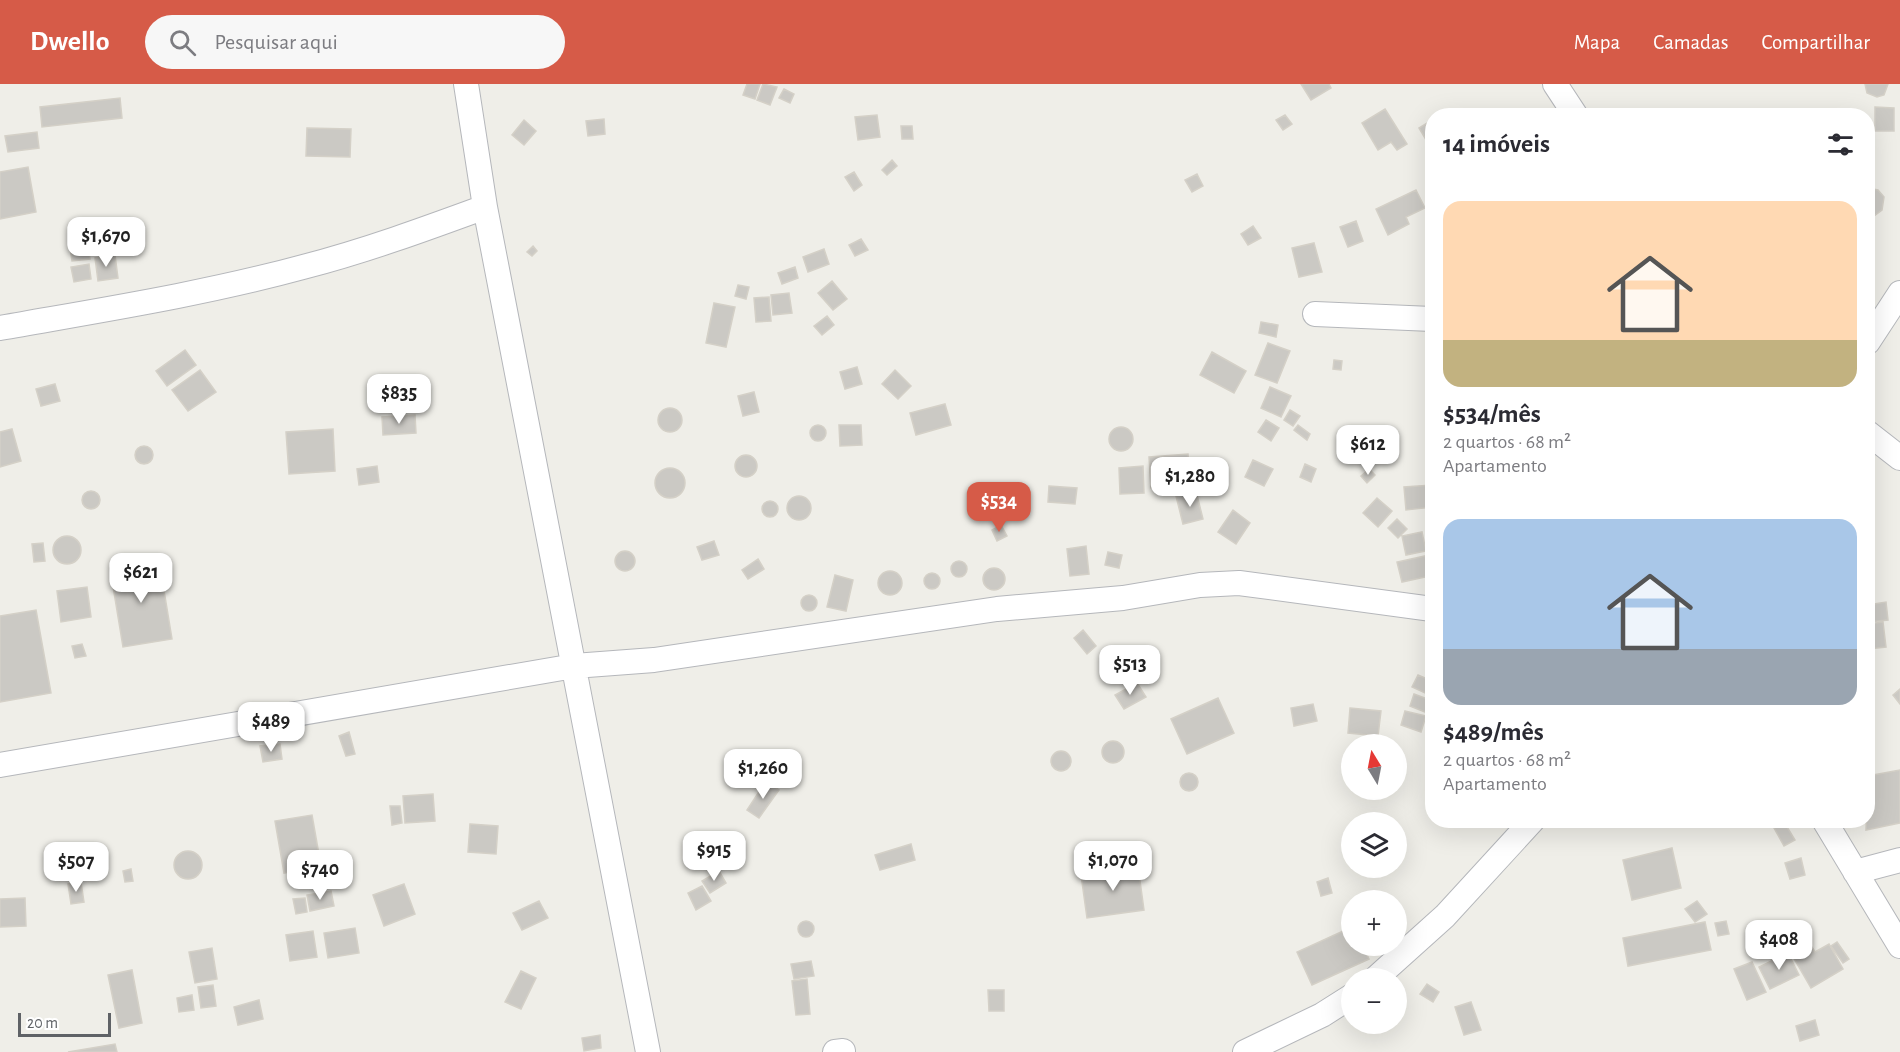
<!DOCTYPE html>
<html lang="pt">
<head>
<meta charset="utf-8">
<style>
	body { margin:0; font-family:"Alegreya Sans",sans-serif; background:#f7f7f7; color:#2b2b33; height:100vh; display:flex; flex-direction:column; font-size:22px; white-space:nowrap }
	* { box-sizing:border-box; margin:0 }
	p { font-size:20px; color:#7c7c81 }
	.icon { flex:none; width:33px; height:33px; fill:none; stroke:currentColor; stroke-width:2; stroke-linecap:round; stroke-linejoin:round }
	.map { position:relative; flex:1; overflow:hidden }
	.sheet { position:absolute; left:1425px; top:24px; width:450px; height:720px; display:flex; flex-direction:column; background:#fff; border-radius:24px; box-shadow:0 6px 24px #0002 }
	.sheet>* { flex:none }
	.needle { width:39px; rotate:350deg }
	.controls { position:absolute; left:1341px; top:650px; display:grid; gap:12px }
	.controls a { display:grid; place-items:center; width:66px; height:66px; border-radius:50%; background:#fff; box-shadow:0 6px 24px #0002; font-size:30px }
	.scale { position:absolute; left:18px; bottom:15px; width:93px; box-sizing:border-box; padding-left:6px; border:3px solid #5f6266; border-top:0; font-size:16px; line-height:21px; white-space:nowrap; color:#5f6266; -webkit-text-stroke:4px #fff; paint-order:stroke }
	.price { position:absolute; translate:-50% -51px; padding:0 14px; border-radius:12px; background:#fff; color:#222; font-size:20px; line-height:39px; filter:drop-shadow(0 2px 3px #0008) }
	.price::after { content:''; position:absolute; left:50%; top:36px; width:18px; height:14px; margin-left:-9px; background:inherit; clip-path:polygon(0 0,100% 0,50% 100%) }
	.price.selected { background:#d65b48; color:#fff }
	ul { padding:0; list-style:none }
	li { display:grid; align-content:center; gap:12px; height:318px; padding:0 18px }
	li span { display:grid; place-items:center; height:186px; border-radius:18px; color:#555 }
	li>.icon { margin-inline-start:auto }
	span .icon { width:108px; height:108px; fill:#fffc; stroke-width:1 }
	li b { font-size:26px }
	h2 { display:flex; justify-content:space-between; align-items:center; height:72px; padding:0 18px; font-size:26px }
	header { display:flex; align-items:center; gap:36px; box-sizing:border-box; height:84px; padding:0 30px; background:#d65b48; color:#fff }
	header strong { font-size:28px }
	nav { display:flex; gap:33px; margin-inline-start:auto; font-size:21px }
	.search { width:420px; height:54px; background:#f7f7f7; display:flex; align-items:center; gap:15px; box-sizing:border-box; padding:0 21px; border-radius:33px; color:#7c7c81; font-size:22px }
	.map>svg:first-child { display:block }
	.building { fill:#cbc9c4; stroke:#d4d0c7; stroke-width:1.5 }
	.lines { fill:none; stroke-linecap:round; stroke-linejoin:round }
	.street-casing { stroke:#b5b7bb; stroke-width:26 }
	.street { stroke:#fff; stroke-width:24 }
</style>
</head>
<body>
<header>
<strong>Dwello</strong>
<div class="search"><svg class="icon" aria-label="search" viewBox="0 0 24 24"><circle cx="10" cy="10" r="6"/><path d="M15 15l6 6"/></svg>Pesquisar aqui</div>
<nav><a>Mapa</a><a>Camadas</a><a>Compartilhar</a></nav>
</header>
<div class="map">
<svg width="1900" height="968" viewBox="0 0 1900 968">
	<rect width="100%" height="100%" fill="#efeee8"/>
	<path class="building" d="M747,0H760L755,15L743,11Z
		M763,0L777,3L770,21L757,16Z
		M1301,0H1329L1331,4L1311,16Z
		M1865,0H1888L1884,11L1877,13L1867,9Z
		M784,5L794,10L790,19L779,14Z
		M120,14L122,34L42,43L40,23Z
		M1875,23L1894,24V47H1875Z
		M1385,25L1407,60L1397,66L1391,58L1378,66L1362,39Z
		M877,31L880,53L858,56L855,33Z
		M1285,31L1292,40L1283,46L1276,36Z
		M604,35L605,50L588,52L586,37Z
		M524,36L536,47L524,61L512,51Z
		M1432,36V66L1419,44Z
		M901,42H912L913,55H902Z
		M307,44L351,45L350,73L306,72Z
		M37,48L39,64L8,68L5,52Z
		M1868,66H1871V82H1868Z
		M892,76L897,82L887,91L882,86Z
		M28,83L36,128L0,135V88Z
		M854,88L862,101L854,107L845,93Z
		M1197,90L1203,102L1192,108L1185,96Z
		M1868,104L1878,106L1884,113L1882,126L1874,132H1868Z
		M1416,106L1425,124L1406,133L1409,140L1388,151L1376,125Z
		M1356,137L1363,157L1348,163L1340,143Z
		M1253,142L1261,154L1248,161L1241,150Z
		M87,155L90,175L72,177L69,157Z
		M861,155L868,166L855,172L849,161Z
		M1314,159L1322,188L1299,193L1292,164Z
		M533,162L537,167L532,172L527,168Z
		M824,165L829,180L808,188L803,173Z
		M115,171L118,194L98,197L95,174Z
		M89,180L91,195L74,198L71,183Z
		M795,183L798,194L782,200L778,189Z
		M832,197L847,215L833,226L818,209Z
		M738,201L749,203L746,215L735,212Z
		M789,209L792,229L773,231L771,211Z
		M769,213L771,237L756,238L754,214Z
		M714,219L735,223L726,263L706,259Z
		M827,232L834,241L822,251L814,242Z
		M1261,238L1278,241L1276,253L1259,249Z
		M1268,259L1290,267L1277,299L1255,291Z
		M185,266L196,281L167,302L156,287Z
		M1212,268L1246,287L1234,309L1200,291Z
		M1334,276L1342,277L1341,286L1333,285Z
		M857,283L862,300L845,305L840,288Z
		M200,286L216,308L188,327L172,306Z
		M895,286L911,302L898,315L882,300Z
		M55,300L60,317L41,322L36,305Z
		M1270,303L1291,312L1281,333L1261,324Z
		M754,308L759,328L743,332L738,312Z
		M945,320L951,341L916,351L910,329Z
		M658 336a12 12 0 1 1 24 0a12 12 0 1 1-24 0Z
		M1290,326L1300,332L1293,342L1284,336Z
		M415,331L416,349L383,351L382,333Z
		M1266,336L1279,344L1271,357L1258,348Z
		M839,341H861L862,361L840,362Z
		M1298,341L1310,350L1307,356L1294,346Z
		M810 349a8 8 0 1 1 16 0a8 8 0 1 1-16 0Z
		M1109 355a12 12 0 1 1 24 0a12 12 0 1 1-24 0Z
		M12,345L21,377L0,383V348Z
		M333,345L335,387L289,390L286,348Z
		M135 371a9 9 0 1 1 18 0a9 9 0 1 1-18 0Z
		M1188,370L1190,401L1151,404L1149,373Z
		M735 382a11 11 0 1 1 22 0a11 11 0 1 1-22 0Z
		M1253,376L1273,385L1264,402L1245,393Z
		M1305,380L1316,385L1311,398L1300,393Z
		M377,382L379,398L359,401L357,385Z
		M1143,382L1144,409L1120,410L1119,384Z
		M655 399a15 15 0 1 1 30 0a15 15 0 1 1-30 0Z
		M1369,385L1375,391L1367,399L1361,392Z
		M1432,401V423L1406,426L1404,403Z
		M1049,402L1077,404L1075,420L1048,418Z
		M1196,407L1203,435L1183,440L1176,412Z
		M82 416a9 9 0 1 1 18 0a9 9 0 1 1-18 0Z
		M787 424a12 12 0 1 1 24 0a12 12 0 1 1-24 0Z
		M1377,414L1392,427L1378,443L1363,429Z
		M762 425a8 8 0 1 1 16 0a8 8 0 1 1-16 0Z
		M1233,426L1250,439L1236,460L1218,448Z
		M1397,435L1407,445L1398,454L1388,444Z
		M1001,441L1007,452L997,457L992,446Z
		M1422,448L1426,467L1406,471L1402,452Z
		M53 466a14 14 0 1 1 28 0a14 14 0 1 1-28 0Z
		M714,457L719,471L702,476L697,463Z
		M43,459L45,477L34,478L32,460Z
		M1086,462L1089,490L1070,492L1067,465Z
		M615 477a10 10 0 1 1 20 0a10 10 0 1 1-20 0Z
		M1108,468L1122,471L1119,484L1105,481Z
		M1425,472L1430,492L1402,498L1397,478Z
		M758,475L764,485L748,495L742,486Z
		M159,476L172,555L123,563L110,484Z
		M951 485a8 8 0 1 1 16 0a8 8 0 1 1-16 0Z
		M983 495a11 11 0 1 1 22 0a11 11 0 1 1-22 0Z
		M878 499a12 12 0 1 1 24 0a12 12 0 1 1-24 0Z
		M924 497a8 8 0 1 1 16 0a8 8 0 1 1-16 0Z
		M835,491L853,496L846,527L827,523Z
		M87,503L91,533L61,538L57,507Z
		M801 519a8 8 0 1 1 16 0a8 8 0 1 1-16 0Z
		M1886,518L1888,536L1868,538V521Z
		M36,526L51,609L0,618V532Z
		M1883,538L1886,563L1868,565V540Z
		M1083,546L1096,562L1087,570L1074,554Z
		M82,560L86,572L75,574L72,562Z
		M1418,591L1432,597V612L1412,603Z
		M1137,599L1146,613L1124,625L1115,611Z
		M1900,605V620L1893,611Z
		M1414,610L1430,616L1425,628L1410,622Z
		M1218,614L1234,649L1187,670L1171,635Z
		M1313,620L1317,637L1294,642L1291,624Z
		M1350,624L1381,627L1378,652L1348,649Z
		M1405,627L1426,632L1421,648L1401,641Z
		M349,648L355,670L346,672L339,652Z
		M1102 668a11 11 0 1 1 22 0a11 11 0 1 1-22 0Z
		M280,660L282,675L263,678L260,662Z
		M1051 677a10 10 0 1 1 20 0a10 10 0 1 1-20 0Z
		M1900,686V739L1866,746L1868,692Z
		M1180 698a9 9 0 1 1 18 0a9 9 0 1 1-18 0Z
		M766,697L779,706L759,734L747,726Z
		M433,710L435,737L405,739L403,712Z
		M390,722H400L402,739L392,741Z
		M312,731L321,782L284,789L275,737Z
		M1784,738L1795,756L1784,762L1774,744Z
		M470,740L498,742L496,770L468,768Z
		M911,760L915,776L880,786L875,771Z
		M1672,764L1681,804L1632,816L1623,776Z
		M174 781a14 14 0 1 1 28 0a14 14 0 1 1-28 0Z
		M1801,774L1805,791L1790,795L1785,779Z
		M1138,782L1144,826L1087,834L1081,791Z
		M131,785L133,797L125,798L123,787Z
		M719,787L726,799L710,809L702,797Z
		M1328,794L1332,809L1321,812L1317,798Z
		M81,798L84,818L71,820L68,800Z
		M404,800L415,830L384,842L373,811Z
		M702,802L711,817L696,826L688,809Z
		M331,807L334,822L310,827L307,811Z
		M25,814L26,842L0,843V815Z
		M305,814L307,828L296,830L293,815Z
		M539,817L548,834L522,846L513,829Z
		M1697,817L1707,830L1695,838L1685,825Z
		M798 845a8 8 0 1 1 16 0a8 8 0 1 1-16 0Z
		M1726,837L1729,850L1718,852L1715,839Z
		M1705,838L1711,866L1628,882L1623,854Z
		M1352,843V861H1363L1369,875L1312,901L1297,868Z
		M355,844L359,869L328,874L324,849Z
		M313,847L317,873L290,877L286,851Z
		M1837,858L1849,875L1843,879L1831,862Z
		M1810,860L1815,868L1829,860L1843,885L1811,904L1792,871Z
		M212,864L217,895L195,899L189,868Z
		M1788,869L1799,891L1770,905L1759,883Z
		M811,877L814,892L794,895L791,880Z
		M1752,878L1766,908L1747,916L1734,885Z
		M132,886L142,939L119,944L108,891Z
		M521,887L536,894L521,925L505,918Z
		M807,895L810,930L796,931L792,897Z
		M1427,900L1439,908L1433,918L1420,910Z
		M213,901L216,922L201,924L198,903Z
		M988,906H1004V927H989Z
		M192,911L194,926L179,928L177,914Z
		M259,916L263,935L238,941L234,923Z
		M1471,918L1481,946L1464,951L1455,923Z
		M1815,936L1819,951L1800,957L1796,942Z
		M600,951L601,964L584,967L582,954Z
		M115,960L117,968H68Z"/>
	<g class="lines">
		<defs>
			<path id="street" d="M1555,0L1576,32
				M485,123L648,968
				M1315,230L1432,235
				M0,244C101,226 204,210 303,183C365,167 425,145 485,123L466,0
				M1868,258L1900,209
				M1868,349L1900,374
				M0,681L574,582L654,576L997,525L1123,514L1200,501L1239,499L1432,525
				M1824,736L1900,862
				M1855,788L1900,776
				M1376,894L1445,832L1533,736
				M835,968L843,967
				M1245,968L1322,931L1352,912"/>
		</defs>
		<use href="#street" class="street-casing"/>
		<use href="#street" class="street"/>
	</g>
</svg>
<div class="controls">
<a><svg class="needle" viewBox="-14 -14 28 28"><path d="M0-13l5 13h-10z" fill="#e53935"/><path d="M0 13l5-13h-10z" fill="#7c7c81"/></svg></a>
<a><svg class="icon" aria-label="layers" viewBox="0 0 24 24"><path d="M12 4l9 5-9 5-9-5zM3 14l9 5 9-5"/></svg></a>
<a>+</a>
<a>−</a>
</div>
<div class="scale">20 m</div>
<b class="price" style="left:106px;top:184px">$1,670</b>
<b class="price" style="left:399px;top:341px">$835</b>
<b class="price" style="left:1368px;top:392px">$612</b>
<b class="price" style="left:1190px;top:424px">$1,280</b>
<b class="price selected" style="left:999px;top:449px">$534</b>
<b class="price" style="left:141px;top:520px">$621</b>
<b class="price" style="left:1130px;top:612px">$513</b>
<b class="price" style="left:271px;top:669px">$489</b>
<b class="price" style="left:763px;top:716px">$1,260</b>
<b class="price" style="left:714px;top:798px">$915</b>
<b class="price" style="left:1113px;top:808px">$1,070</b>
<b class="price" style="left:76px;top:809px">$507</b>
<b class="price" style="left:320px;top:817px">$740</b>
<b class="price" style="left:1779px;top:887px">$408</b>
<section class="sheet">
<h2>14 imóveis<svg class="icon" aria-label="filters" viewBox="0 0 24 24"><path d="M4 7h16M4 17h16"/><circle cx="9" cy="7" r="2"/><circle cx="15" cy="17" r="2"/></svg></h2>
<ul>
<li><span style="background:linear-gradient(#ffd9b3 75%,#c2b280 0)"><svg class="icon" aria-label="home" viewBox="0 0 24 24"><path d="M3 11l9-7 9 7M6 9v11h12V9"/></svg></span><div><b>$534/mês</b><p>2 quartos · 68 m²</p><p>Apartamento</p></div></li>
<li><span style="background:linear-gradient(#a9c7e8 70%,#9aa5b1 0)"><svg class="icon" aria-label="home" viewBox="0 0 24 24"><path d="M3 11l9-7 9 7M6 9v11h12V9"/></svg></span><div><b>$489/mês</b><p>2 quartos · 68 m²</p><p>Apartamento</p></div></li>
</ul>
</section>
</div>
</body>
</html>
